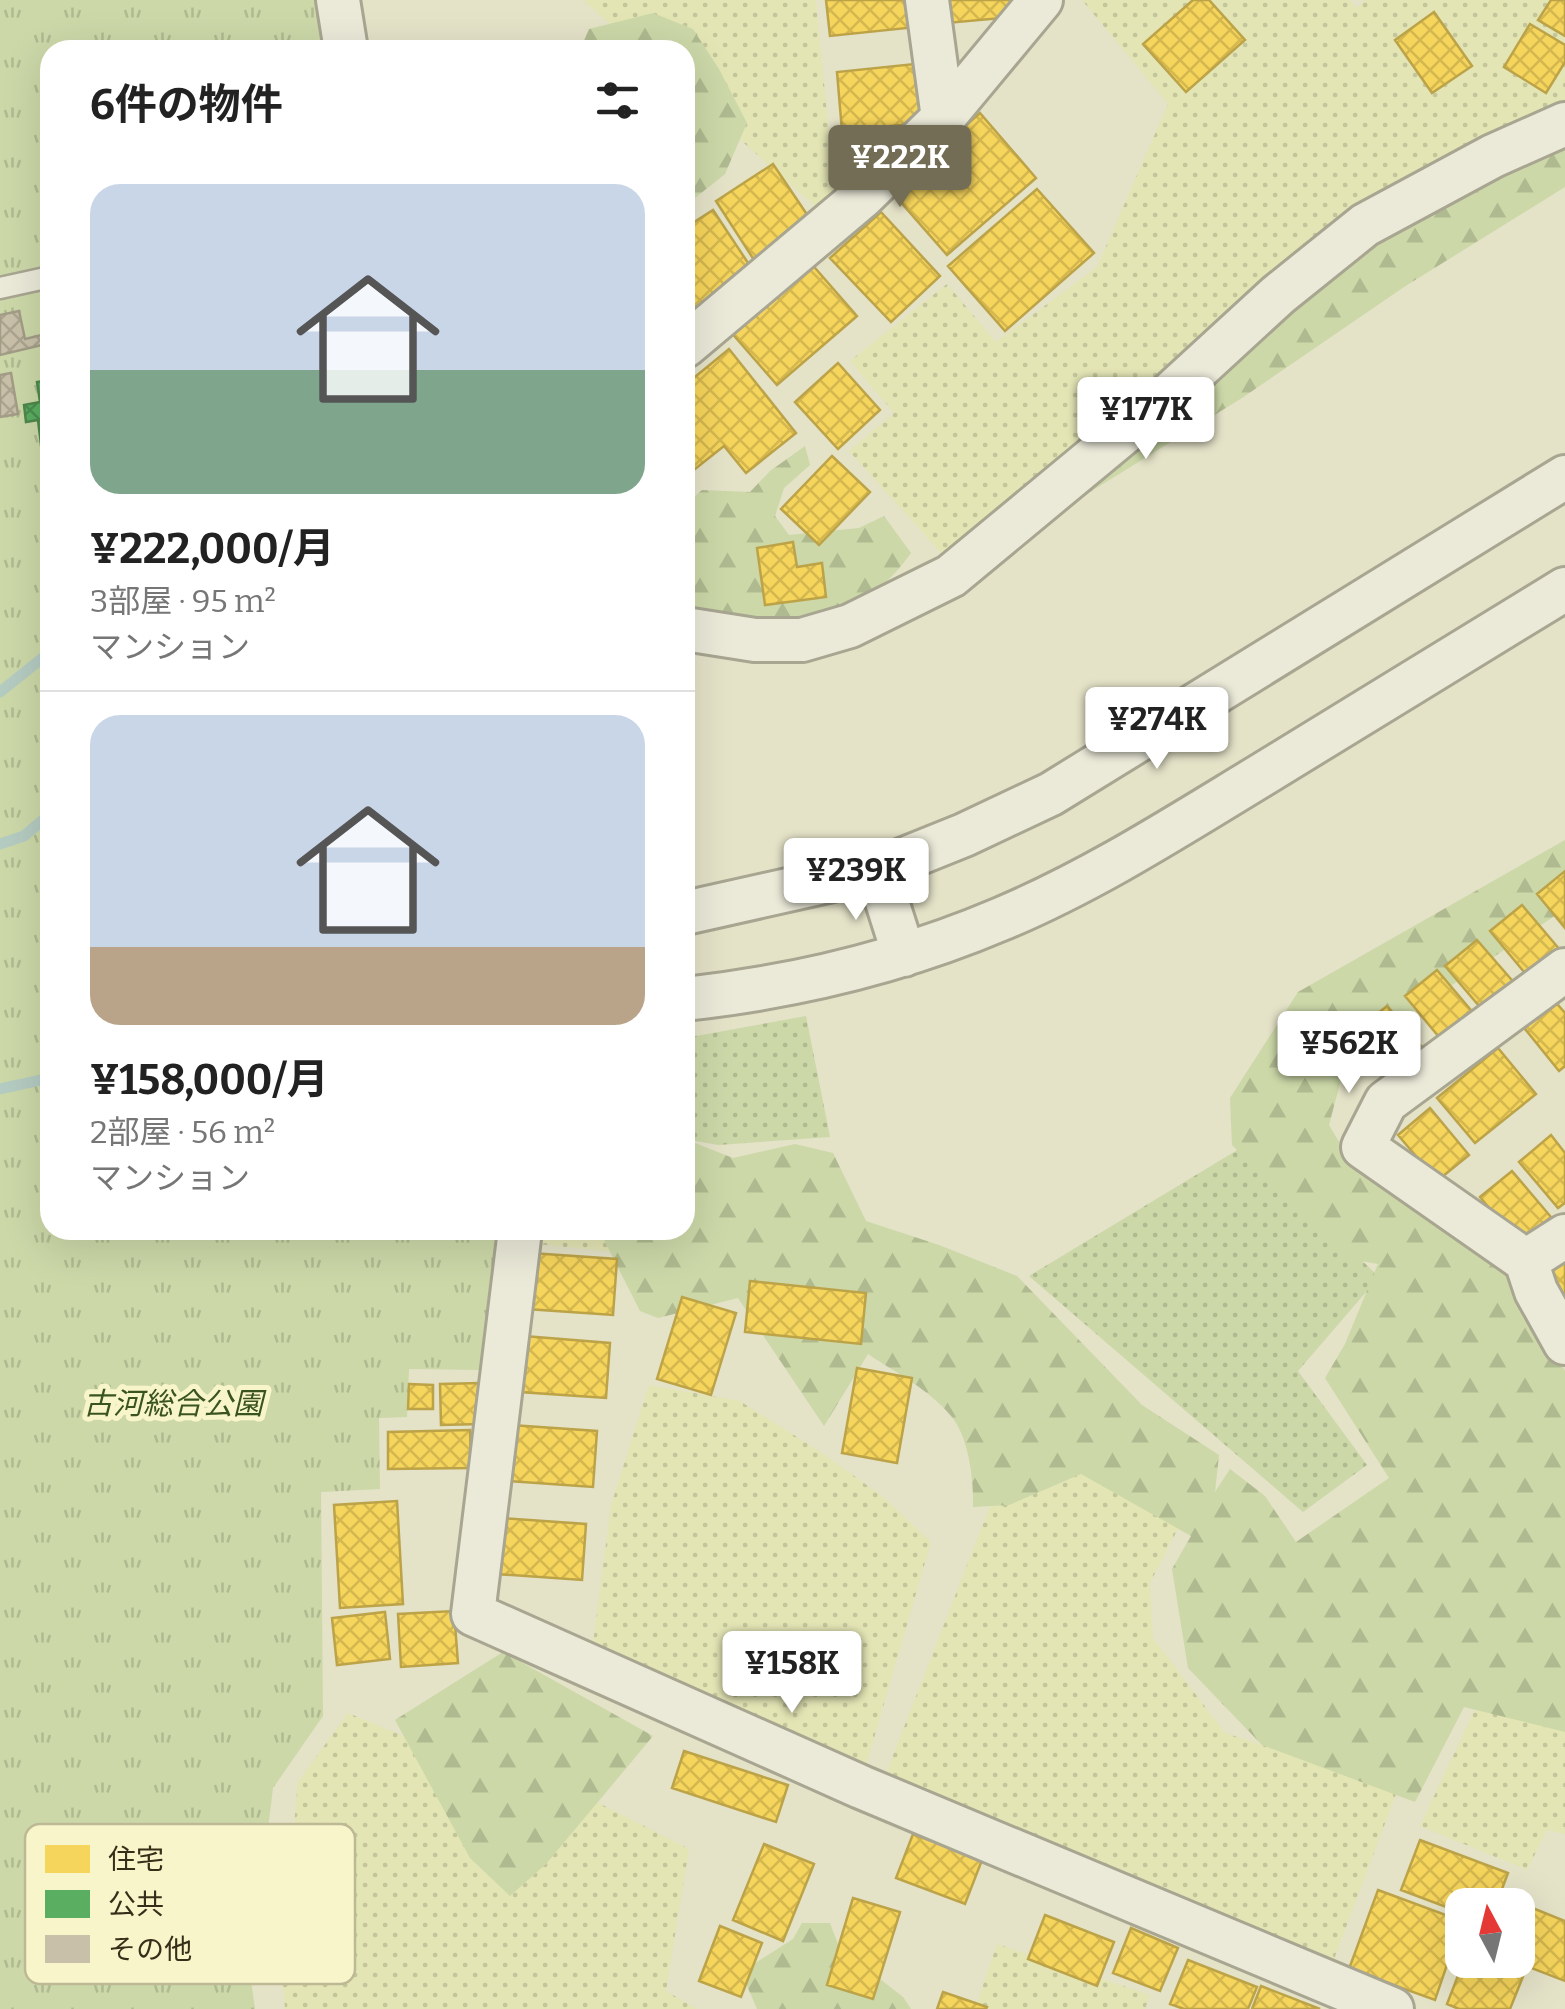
<!DOCTYPE html>
<html lang="ja">
<head>
<meta charset="utf-8">
<style>
	body { margin:0; font-family:Bitter,"Noto Sans JP",serif; background:#f2f2f2; color:#222; height:100vh; display:flex; flex-direction:column; font-size:38px; white-space:nowrap }
	* { box-sizing:border-box; margin:0 }
	p { font-size:32px; color:#767676 }
	.icon { flex:none; width:55px; height:55px; fill:none; stroke:currentColor; stroke-width:2; stroke-linecap:round; stroke-linejoin:round }
	.map { position:relative; flex:1; overflow:hidden }
	.details { position:absolute; left:40px; top:40px; width:655px; height:1200px; display:flex; flex-direction:column; background:#fff; border-radius:30px; box-shadow:0 10px 40px #0002 }
	.details>* { flex:none }
	.needle { width:65px; rotate:353deg }
	.fabs { position:absolute; left:1445px; top:1888px; display:grid; gap:20px }
	.fabs a { display:grid; place-items:center; width:90px; height:90px; border-radius:20px; background:#fff; box-shadow:0 10px 40px #0002; font-size:50px }
	.price { position:absolute; translate:-50% -85px; padding:0 22px; border-radius:10px; background:#fff; color:#222; font-size:32px; line-height:65px; filter:drop-shadow(0 2px 5px #0008) }
	.price::after { content:''; position:absolute; left:50%; top:60px; width:30px; height:22px; margin-left:-15px; background:inherit; clip-path:polygon(0 0,100% 0,50% 100%) }
	.price.on { background:#736d56; color:#fff }
	ul { padding:0; list-style:none }
	li { display:grid; align-content:center; gap:20px; height:530px; padding:0 50px }
	li+li { border-top:2px solid #e0e0e0 }
	li span { display:grid; place-items:center; height:310px; border-radius:30px; color:#555 }
	li>.icon { margin-inline-start:auto }
	span .icon { width:180px; height:180px; fill:#fffc; stroke-width:1 }
	li b { font-size:42px }
	h2 { display:flex; justify-content:space-between; align-items:center; height:120px; padding:0 50px; font-size:42px }
	.map>svg:first-child { display:block }
	.farmland { fill:url(#farmland-dots) }
	.grass { fill:url(#grass-dots) }
	.forest { fill:url(#forest-firs) }
	.park { fill:url(#park-tufts) }
	.homes { fill:url(#homes-cross-hatch); stroke:#bca348; stroke-width:2.5 }
	.public { fill:url(#public-cross-hatch); stroke:#4f884b; stroke-width:2.5 }
	.lines { fill:none; stroke-linecap:round; stroke-linejoin:round }
	.stream { stroke:#b4cbc1; stroke-width:11 }
	.building { fill:url(#building-cross-hatch); stroke:#a39d87; stroke-width:2.5 }
	.service-casing { stroke:#a8a591; stroke-width:25 }
	.minor-casing { stroke:#a8a591; stroke-width:48 }
	.service { stroke:#ebead9; stroke-width:20 }
	.minor { stroke:#ebead9; stroke-width:42 }
	.labels { text-anchor:middle; dominant-baseline:central; stroke-width:10; stroke-linejoin:round; paint-order:stroke }
	.park-label { font-size:30px; font-style:italic; fill:#3a541f; stroke:#f8f5ca }
	.key { fill:#f8f5ca; stroke:#beb995; stroke-width:2.5 }
	.key-label { font-size:28px; fill:#362e19 }
</style>
</head>
<body>
<div class="map">
<svg width="1565" height="2009" viewBox="0 0 1565 2009">
	<defs>
		<pattern id="farmland-dots" width="8" height="8" patternUnits="userSpaceOnUse" patternTransform="scale(2.5)"><rect width="8" height="8" fill="#e3e5b5"/><path d="M2 2h.1M6 6h.1" fill="none" stroke="#c3c59b" stroke-width="1.8" stroke-linecap="round"/></pattern>
		<pattern id="grass-dots" width="8" height="8" patternUnits="userSpaceOnUse" patternTransform="scale(2.5)"><rect width="8" height="8" fill="#ccd8a8"/><path d="M2 2h.1M6 6h.1" fill="none" stroke="#b0ba90" stroke-width="1.8" stroke-linecap="round"/></pattern>
		<pattern id="forest-firs" width="22" height="20" patternUnits="userSpaceOnUse" patternTransform="scale(2.5)"><rect width="22" height="20" fill="#ccd8a8"/><path d="M5 1l3.5 6h-7zM16 11l3.5 6h-7z" fill="#b0ba90"/></pattern>
		<pattern id="park-tufts" width="24" height="20" patternUnits="userSpaceOnUse" patternTransform="scale(2.5)"><rect width="24" height="20" fill="#ccd8a8"/><path d="M3 7l-1-3M5 7V3M7 7l1-3M15 17l-1-3M17 17v-4M19 17l1-3" fill="none" stroke="#b0ba90"/></pattern>
		<pattern id="homes-cross-hatch" width="8" height="8" patternUnits="userSpaceOnUse" patternTransform="scale(2.5)"><rect width="8" height="8" fill="#f6d55c"/><path d="M0 0l8 8M0 8l8-8" fill="none" stroke="#d4b74f"/></pattern>
		<pattern id="public-cross-hatch" width="8" height="8" patternUnits="userSpaceOnUse" patternTransform="scale(2.5)"><rect width="8" height="8" fill="#5aae61"/><path d="M0 0l8 8M0 8l8-8" fill="none" stroke="#4b8e4f"/></pattern>
		<pattern id="building-cross-hatch" width="8" height="8" patternUnits="userSpaceOnUse" patternTransform="scale(2.5)"><rect width="8" height="8" fill="#c8c0a8"/><path d="M0 0l8 8M0 8l8-8" fill="none" stroke="#aca590"/></pattern>
	</defs>
	<rect width="100%" height="100%" fill="#e4e2c7"/>
	<path class="farmland" d="M583,0H816L829,135L870,170L823,213L685,91V50H639Z
		M1082,0H1349L1357,8L1365,0H1565V103L951,564L849,451L894,413L850,361L947,284L996,342L1097,267L1168,104Z
		M537,1230H676L673,1258L536,1244Z
		M649,1385L740,1401L816,1449L881,1495L931,1542L865,1769L593,1644L611,1505Z
		M1018,1434L1185,1515L1150,1583L1153,1638L1225,1733L1398,1789L1333,1962L878,1794Z
		M1487,1684L1565,1714V1834L1547,1830L1527,1870L1420,1826Z
		M348,1713L428,1746L589,1798L689,1849L666,1991L697,2009H285L281,1964L298,1782Z
		M997,1944L1150,1995L1145,2009H975Z"/>
	<path class="grass" d="M806,1016L830,1137L718,1145L685,1139V1038Z
		M1244,1146L1379,1277L1298,1371L1367,1465L1303,1512L1029,1276Z"/>
	<path class="forest" d="M653,13L693,29L719,69L747,123L725,174L685,206V50H580L589,29Z
		M1565,140V187L1404,287L1242,398L1035,526L1366,238Z
		M805,446L810,465L784,488L775,516L789,535L859,528L884,516L911,553C854,634 772,630 685,612V505L702,490L750,492L770,471Z
		M1565,840V909L1406,1016L1342,1076L1329,1125L1348,1157L1509,1263L1565,1371V1732L1464,1707L1415,1802L1262,1745L1188,1668L1172,1569L1191,1536L1081,1474L1009,1505L973,1507C974,1481 969,1437 951,1416C930,1390 895,1372 868,1354L824,1426L738,1298L658,1318L640,1311L602,1236L620,1230H685V1139L733,1158L795,1144L833,1153L866,1221L939,1245L1017,1276L1142,1405L1219,1455L1215,1492L1230,1469L1265,1496L1296,1542L1389,1478L1325,1378L1345,1344L1378,1264L1345,1258L1232,1145L1230,1098L1298,992Z
		M503,1652L653,1736L546,1864L510,1896L470,1858L395,1720Z
		M802,1923H830L841,1952L866,1954L880,1979L903,1997L911,2009H757L741,1972L793,1939Z"/>
	<path class="park" d="M0,0H338L346,50H50V1230H517L482,1370L409,1369L407,1417L379,1418L380,1489L321,1492L323,1716L273,1788L250,1973L255,2009H0Z"/>
	<path class="homes" d="M826,0H915L917,27L830,36Z
		M934,0H1022L1024,16L936,24Z
		M1193,0H1209L1245,40L1186,92L1143,44Z
		M1551,0H1565V36L1538,20Z
		M1434,12L1472,66L1432,93L1395,40Z
		M1530,24L1565,45V62L1546,93L1504,67Z
		M924,63L930,122L842,131L837,72Z
		M980,113L1036,178L947,255L891,191Z
		M773,164L814,225L756,263L716,201Z
		M1037,189L1094,253L1005,331L948,266Z
		M713,210L754,272L696,309L685,293V228Z
		M881,212L940,276L891,322L830,258Z
		M809,261L857,316L777,385L729,330Z
		M729,349L796,433L746,473L724,446L685,477V385Z
		M838,363L880,410L838,449L795,402Z
		M832,456L870,492L819,545L781,509Z
		M793,542L797,567L822,563L826,597L765,605L757,548Z
		M1565,871V928L1537,894Z
		M1522,905L1561,951L1529,978L1490,931Z
		M1477,940L1517,986L1485,1013L1445,966Z
		M1437,970L1476,1016L1444,1043L1405,996Z
		M1552,998L1565,1013V1066L1559,1071L1521,1024Z
		M1387,1006L1426,1052L1394,1079L1355,1032Z
		M1498,1048L1536,1094L1475,1143L1437,1098Z
		M1430,1108L1469,1155L1437,1181L1398,1135Z
		M1551,1135L1565,1153V1203L1558,1208L1519,1162Z
		M1512,1171L1551,1217L1519,1244L1480,1197Z
		M1565,1252V1304L1546,1261Z
		M531,1253L617,1259L613,1315L527,1309Z
		M750,1281L866,1293L861,1344L745,1332Z
		M682,1297L736,1313L711,1395L657,1379Z
		M524,1336L610,1343L606,1398L520,1392Z
		M857,1368L912,1378L897,1463L842,1453Z
		M480,1383L481,1424L441,1425L440,1384Z
		M409,1384L433,1385V1409H408Z
		M511,1425L597,1431L593,1487L507,1481Z
		M470,1430L471,1468L388,1469V1432Z
		M397,1501L403,1604L340,1608L334,1505Z
		M500,1518L586,1524L582,1580L496,1574Z
		M454,1611L458,1663L401,1667L398,1614Z
		M385,1612L390,1659L337,1665L332,1618Z
		M684,1751L788,1785L776,1822L672,1788Z
		M913,1834L982,1860L965,1904L896,1878Z
		M1420,1840L1508,1873L1496,1905H1462V1913L1401,1890Z
		M764,1844L814,1864L783,1941L733,1920Z
		M1378,1890L1462,1921L1435,2000L1349,1969Z
		M853,1898L900,1912L873,1999L827,1985Z
		M1530,1907L1565,1921V1981L1511,1960H1518V1938Z
		M1045,1915L1114,1942L1097,1986L1028,1959Z
		M720,1926L762,1943L741,1997L699,1981Z
		M1131,1928L1178,1948L1160,1991L1113,1973Z
		M1188,1960L1257,1987L1248,2009H1184L1170,2004Z
		M1464,1960H1489L1524,1974L1510,2009H1459L1447,2004Z
		M1261,1986L1320,2009H1252Z
		M943,1992L987,2007L986,2009H937Z"/>
	<path class="public" d="M50,380V452L42,453L38,420L26,422L24,405L40,402L37,382Z"/>
	<g class="lines">
		<path class="stream" d="M0,692L50,652
			M0,844L24,836L50,814
			M0,1089L50,1078"/>
	</g>
	<path class="building" d="M19,311L25,339L50,333V343L0,355V315Z
		M11,373L18,414L0,417V375Z"/>
	<g class="lines">
		<defs>
			<path id="service" d="M0,288L50,277"/>
			<path id="minor" d="M338,0L346,50
				M927,0L943,118
				M685,346L862,197L943,118L1041,0
				M685,629L755,640H802L850,626L951,576L1167,397L1278,295L1365,225L1493,156L1565,124
				M877,870L904,955
				M685,913L877,870L964,835L1051,794L1565,477
				M1565,970L1386,1102L1363,1147L1526,1261L1536,1291L1565,1343
				M685,999C794,987 900,962 1001,919C1092,881 1176,827 1260,776C1362,714 1463,651 1565,589
				M520,1230L473,1614L861,1787L1392,2009
				M1526,1261L1565,1236"/>
		</defs>
		<use href="#service" class="service-casing"/>
		<use href="#minor" class="minor-casing"/>
		<use href="#service" class="service"/>
		<use href="#minor" class="minor"/>
	</g>
	<g class="labels">
		<g class="park-label">
			<text x="173" y="1404">古河総合公園</text>
		</g>
	</g>
	<rect x="25" y="1824" width="330" height="160" rx="15" class="key"/>
	<rect x="45" y="1845" width="45" height="28" fill="#f6d55c"/>
	<rect x="45" y="1890" width="45" height="28" fill="#5aae61"/>
	<rect x="45" y="1935" width="45" height="28" fill="#c8c0a8"/>
	<g class="key-label">
		<text x="108" y="1869">住宅</text>
		<text x="108" y="1914">公共</text>
		<text x="108" y="1959">その他</text>
	</g>
</svg>
<div class="fabs">
<a><svg class="needle" viewBox="-14 -14 28 28"><path d="M0-13l5 13h-10z" fill="#e53935"/><path d="M0 13l5-13h-10z" fill="#767676"/></svg></a>
</div>
<b class="price on" style="left:900px;top:210px">¥222K</b>
<b class="price" style="left:1146px;top:462px">¥177K</b>
<b class="price" style="left:1157px;top:772px">¥274K</b>
<b class="price" style="left:856px;top:923px">¥239K</b>
<b class="price" style="left:1349px;top:1096px">¥562K</b>
<b class="price" style="left:792px;top:1716px">¥158K</b>
<section class="details">
<h2>6件の物件<svg class="icon" aria-label="filters" viewBox="0 0 24 24"><path d="M4 7h16M4 17h16"/><circle cx="9" cy="7" r="2"/><circle cx="15" cy="17" r="2"/></svg></h2>
<ul>
<li><span style="background:linear-gradient(#c9d6e8 60%,#7fa58c 0)"><svg class="icon" aria-label="home" viewBox="0 0 24 24"><path d="M3 11l9-7 9 7M6 9v11h12V9"/></svg></span><div><b>¥222,000/月</b><p>3部屋 · 95 m²</p><p>マンション</p></div></li>
<li><span style="background:linear-gradient(#c9d6e8 75%,#b9a48a 0)"><svg class="icon" aria-label="home" viewBox="0 0 24 24"><path d="M3 11l9-7 9 7M6 9v11h12V9"/></svg></span><div><b>¥158,000/月</b><p>2部屋 · 56 m²</p><p>マンション</p></div></li>
</ul>
</section>
</div>
</body>
</html>
